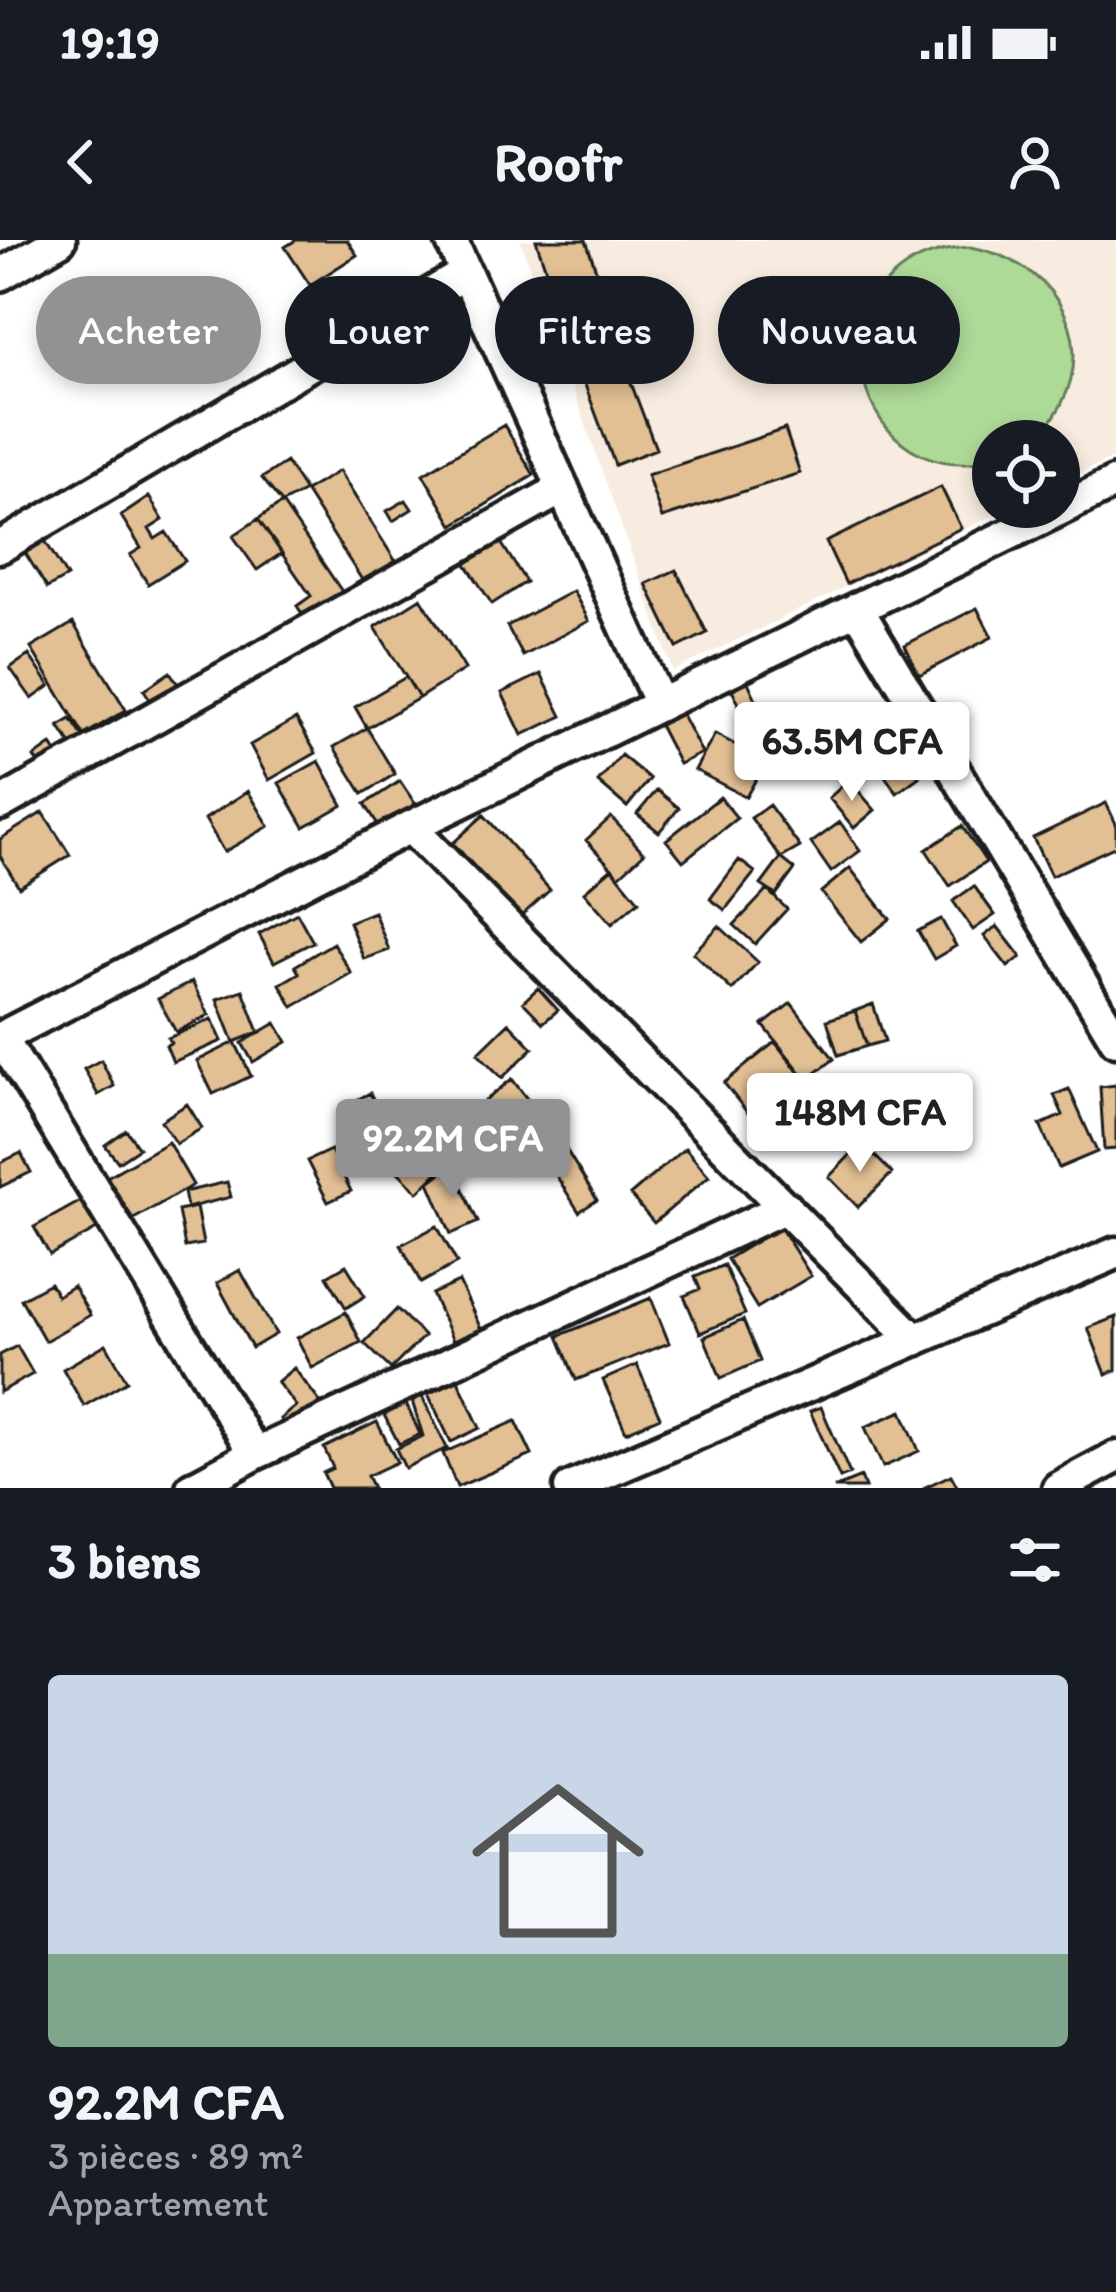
<!DOCTYPE html>
<html lang="fr">
<head>
<meta charset="utf-8">
<style>
	body { margin:0; font-family:Itim,sans-serif; background:#20242c; color:#f1f3f6; height:100vh; display:flex; flex-direction:column; font-size:45px; white-space:nowrap }
	* { box-sizing:border-box; margin:0 }
	p { font-size:39px; color:#9ea1a6 }
	.icon { flex:none; width:66px; height:66px; fill:none; stroke:currentColor; stroke-width:2; stroke-linecap:round; stroke-linejoin:round }
	.map { position:relative; height:1248px; overflow:hidden }
	.side { display:flex; flex-direction:column; background:#171b24; flex:1 }
	.side>* { flex:none }
	.top-card { position:absolute; left:36px; top:36px; width:1044px; height:108px; display:flex; gap:24px }
	.controls { position:absolute; left:972px; top:180px; display:grid; gap:24px }
	.controls a { display:grid; place-items:center; width:108px; height:108px; border-radius:50%; background:#171b24; box-shadow:0 6px 18px #0003; font-size:60px }
	.price { position:absolute; translate:-50% -102px; padding:0 27px; border-radius:12px; background:#fff; color:#222; font-size:39px; line-height:78px; filter:drop-shadow(0 3px 6px #0008) }
	.price::after { content:''; position:absolute; left:50%; top:72px; width:36px; height:27px; margin-left:-18px; background:inherit; clip-path:polygon(0 0,100% 0,50% 100%) }
	.price.active { background:#919294; color:#fff }
	ul { padding:0; list-style:none }
	li { display:grid; align-content:center; gap:24px; height:636px; padding:0 48px }
	li span { display:grid; place-items:center; height:372px; border-radius:12px; color:#555 }
	li>.icon { margin-inline-start:auto }
	span .icon { width:216px; height:216px; fill:#fffc; stroke-width:1 }
	li b { font-size:51px }
	h2 { display:flex; justify-content:space-between; align-items:center; height:144px; padding:0 48px; font-size:51px }
	.chip { padding:0 42px; border-radius:54px; background:#171b24; box-shadow:0 6px 18px #0003; font-size:42px; line-height:108px }
	.chip.active { background:#919294; color:#fff }
	.status { display:flex; justify-content:space-between; align-items:center; height:84px; padding:0 60px; background:#171b24; direction:ltr }
	.status svg { height:33px; fill:currentColor }
	header { display:flex; justify-content:space-between; align-items:center; height:156px; padding:0 48px; background:#171b24; font-size:54px; font-weight:700 }
	.map>svg:first-child { display:block }
	.built { fill:#f7ecdf }
	.green { fill:#aeda98; stroke:#657b5a; stroke-width:3 }
	.building { fill:#e3c094; stroke:#1c1c1c; stroke-width:3 }
	.lines { fill:none; stroke-linecap:round; stroke-linejoin:round }
	.minor-casing { stroke:#1c1c1c; stroke-width:39 }
	.minor { stroke:#fff; stroke-width:30 }
</style>
</head>
<body>
<div class="status"><b>19:19</b><svg viewBox="0 0 49 12"><path d="M0 12V9h3v3zM5 12V6h3v6zM10 12V3h3v9zM15 12V0h3v12zM26 1h20v11H26zM47 4h2v5h-2z"/></svg></div>
<header><svg class="icon" aria-label="back" viewBox="0 0 24 24"><path d="M15 5l-7 7 7 7"/></svg>Roofr<svg class="icon" aria-label="person" viewBox="0 0 24 24"><circle cx="12" cy="8" r="4"/><path d="M4 21q1-7 8-7t8 7"/></svg></header>
<div class="map">
<svg width="1116" height="1248" viewBox="0 0 1116 1248">
	<rect width="100%" height="100%" fill="#fff"/>
	<filter id="ink" filterUnits="userSpaceOnUse"><feTurbulence type="fractalNoise" baseFrequency=".00833" numOctaves="2"/><feDisplacementMap in="SourceGraphic" scale="24" xChannelSelector="R" yChannelSelector="G"/><feConvolveMatrix kernelMatrix="1 2 1 2 8 2 1 2 1" color-interpolation-filters="sRGB"/></filter>
	<g filter="url(#ink)">
		<path class="built" d="M520,0H1116V216L1059,243V201H993V267H1010L673,431Z"/>
		<path class="green" d="M970,7C1046,19 1100,90 1061,165C1055,176 1043,196 1030,200C1021,204 1004,201 993,201V219C845,257 799,17 970,7Z"/>
		<path class="building" d="M296,0H347L357,15L310,45L285,7Z
			M536,0H586L609,69L564,84Z
			M617,106L656,209L615,225L576,121Z
			M504,185L534,235L453,285L423,234Z
			M785,189L800,233L662,278L647,235Z
			M286,222L305,251L282,263L262,238Z
			M339,231L403,333L371,354L305,251Z
			M941,247L961,288L846,344L826,302Z
			M149,257L163,280L149,289L155,299L166,292L185,321L148,344L130,315L141,308L121,276Z
			M406,260L412,269L393,281L387,271Z
			M282,263L343,353L305,378L297,366L311,356L258,279Z
			M258,279L282,313L257,330L233,296Z
			M44,299L67,337L47,348L24,311Z
			M500,301L526,342L492,364L466,324Z
			M676,330L707,393L677,408L646,344Z
			M573,351L589,381L523,416L507,386Z
			M421,358L465,429L419,458L375,387Z
			M977,368L992,397L919,435L905,405Z
			M73,383L126,470L84,495L31,408Z
			M29,415L50,446L32,459L10,428Z
			M170,432L181,449L155,467L144,450Z
			M541,434L562,476L522,495L502,453Z
			M406,437L419,458L367,488L355,467Z
			M748,442L764,477L748,484L732,449Z
			M680,471L702,513L679,524L658,483Z
			M71,479L86,501L74,509L59,486Z
			M296,479L316,513L269,540L250,505Z
			M367,488L395,534L363,554L334,507Z
			M715,494L766,521L746,557L695,530Z
			M894,503L919,537L897,553L873,519Z
			M51,505L62,520L45,532L34,517Z
			M621,515L650,539L627,567L598,542Z
			M319,521L343,565L304,587L279,543Z
			M849,540L875,570L854,588L829,558Z
			M400,541L418,568L382,591L365,564Z
			M657,550L679,568L659,592L637,574Z
			M248,551L269,586L224,612L205,579Z
			M720,557L737,578L683,621L666,600Z
			M1106,563L1116,584V606L1051,636L1033,598Z
			M769,565L800,607L781,618L751,578Z
			M43,572L70,615L19,647L0,616V599Z
			M484,575L550,650L520,677L453,603Z
			M611,577L644,613L619,636L586,600Z
			M840,582L860,611L831,632L811,603Z
			M962,586L986,622L950,646L926,610Z
			M781,618L795,629L776,655L761,645Z
			M739,620L755,632L725,670L710,659Z
			M612,628L639,661L612,684L584,652Z
			M850,628L890,679L861,702L821,652Z
			M974,646L995,675L973,690L953,661Z
			M767,650L787,669L755,704L734,685Z
			M374,672L389,710L364,719L349,682Z
			M297,673L313,702L274,722L259,694Z
			M941,679L956,706L934,719L918,691Z
			M719,686L758,722L732,750L693,713Z
			M997,686L1021,717L1008,727L984,696Z
			M333,703L351,733L293,767L280,744L299,733L295,726Z
			M192,742L209,775L176,792L158,759Z
			M538,748L558,770L543,783L523,762Z
			M243,750L259,792L234,802L217,759Z
			M791,763L834,819L807,840L763,785Z
			M873,764L885,801L867,806L855,771Z
			M855,771L867,806L838,815L827,780Z
			M212,779L222,801L173,822L166,805L171,803L168,798Z
			M276,783L287,802L253,822L242,803Z
			M509,783L533,808L502,838L478,813Z
			M235,802L251,836L213,854L197,821Z
			M775,802L812,849L761,890L724,843Z
			M101,820L114,846L98,855L84,829Z
			M512,839L537,872L507,896L481,864Z
			M1116,845V909L1104,910L1100,847Z
			M1069,849L1097,912L1059,928L1040,885L1063,875L1054,855Z
			M370,853L379,871L362,880L353,862Z
			M187,864L202,888L176,904L161,881Z
			M553,888L597,960L579,972L534,900Z
			M126,890L139,908L118,922L105,905Z
			M513,899L528,913L510,933L494,919Z
			M168,902L193,945L132,980L107,937Z
			M411,902L439,931L418,952L390,924Z
			M862,903L892,933L858,967L829,937Z
			M685,908L709,936L654,983L630,955Z
			M331,910L351,951L328,962L307,921Z
			M21,913L31,932L0,947V923Z
			M452,925L478,982L451,994L429,942Z
			M227,942L231,957L187,968L184,952Z
			M81,961L97,989L50,1015L34,987Z
			M196,967L203,1004L185,1007L178,971Z
			M437,986L457,1023L421,1043L401,1005Z
			M780,987L811,1036L757,1068L727,1019Z
			M346,1025L365,1056L346,1068L327,1036Z
			M724,1025L745,1074L700,1093L684,1056L700,1049L695,1037Z
			M240,1030L276,1094L252,1108L217,1043Z
			M459,1042L481,1089L453,1101L432,1054Z
			M50,1043L57,1056L73,1046L90,1075L45,1101L21,1059Z
			M651,1058L669,1103L576,1140L558,1096Z
			M397,1069L424,1096L391,1129L364,1103Z
			M346,1072L361,1102L312,1128L297,1098Z
			M1116,1077V1130L1106,1134L1088,1088Z
			M743,1080L760,1121L721,1138L704,1097Z
			M106,1104L127,1141L84,1166L63,1129Z
			M17,1106L33,1134L0,1152V1115Z
			M637,1125L660,1177L626,1192L603,1140Z
			M294,1128L320,1162L287,1188L280,1179L296,1166L277,1142Z
			M458,1140L480,1188L451,1202L428,1154Z
			M422,1156L447,1208L405,1228L396,1209L423,1196L412,1161Z
			M406,1164L420,1194L399,1204L384,1175Z
			M821,1167L850,1234L840,1238L810,1171Z
			M902,1171L919,1211L883,1227L865,1187Z
			M516,1181L532,1215L457,1247L443,1213Z
			M377,1182L397,1222L367,1236L373,1248H330L323,1233L333,1228L324,1208Z
			M951,1235L958,1248H923Z
			M861,1237L865,1248H834Z"/>
		<g class="lines">
			<defs>
				<path id="minor" d="M451,0L660,464
					M0,35L60,0
					M0,307L466,33
					M857,368L1116,800
					M0,564L563,248
					M410,587L915,1100
					M1,797L255,1214
					M0,798L410,587L1116,242
					M192,1248L255,1214L786,967
					M570,1248L1116,1013
					M1058,1248L1116,1217"/>
			</defs>
			<use href="#minor" class="minor-casing"/>
			<use href="#minor" class="minor"/>
		</g>
	</g>
</svg>
<div class="controls">
<a><svg class="icon" aria-label="locate" viewBox="0 0 24 24"><circle cx="12" cy="12" r="6"/><path d="M12 2v4M12 18v4M2 12h4M18 12h4"/></svg></a>
</div>
<b class="price" style="left:852px;top:564px">63.5M CFA</b>
<b class="price" style="left:860px;top:935px">148M CFA</b>
<b class="price active" style="left:453px;top:961px">92.2M CFA</b>
<div class="top-card">
<a class="chip active">Acheter</a>
<a class="chip">Louer</a>
<a class="chip">Filtres</a>
<a class="chip">Nouveau</a>
</div>
</div>
<section class="side">
<h2>3 biens<svg class="icon" aria-label="filters" viewBox="0 0 24 24"><path d="M4 7h16M4 17h16"/><circle cx="9" cy="7" r="2"/><circle cx="15" cy="17" r="2"/></svg></h2>
<ul>
<li><span style="background:linear-gradient(#c9d6e8 75%,#7fa58c 0)"><svg class="icon" aria-label="home" viewBox="0 0 24 24"><path d="M3 11l9-7 9 7M6 9v11h12V9"/></svg></span><div><b>92.2M CFA</b><p>3 pièces · 89 m²</p><p>Appartement</p></div></li>
</ul>
</section>
</body>
</html>
